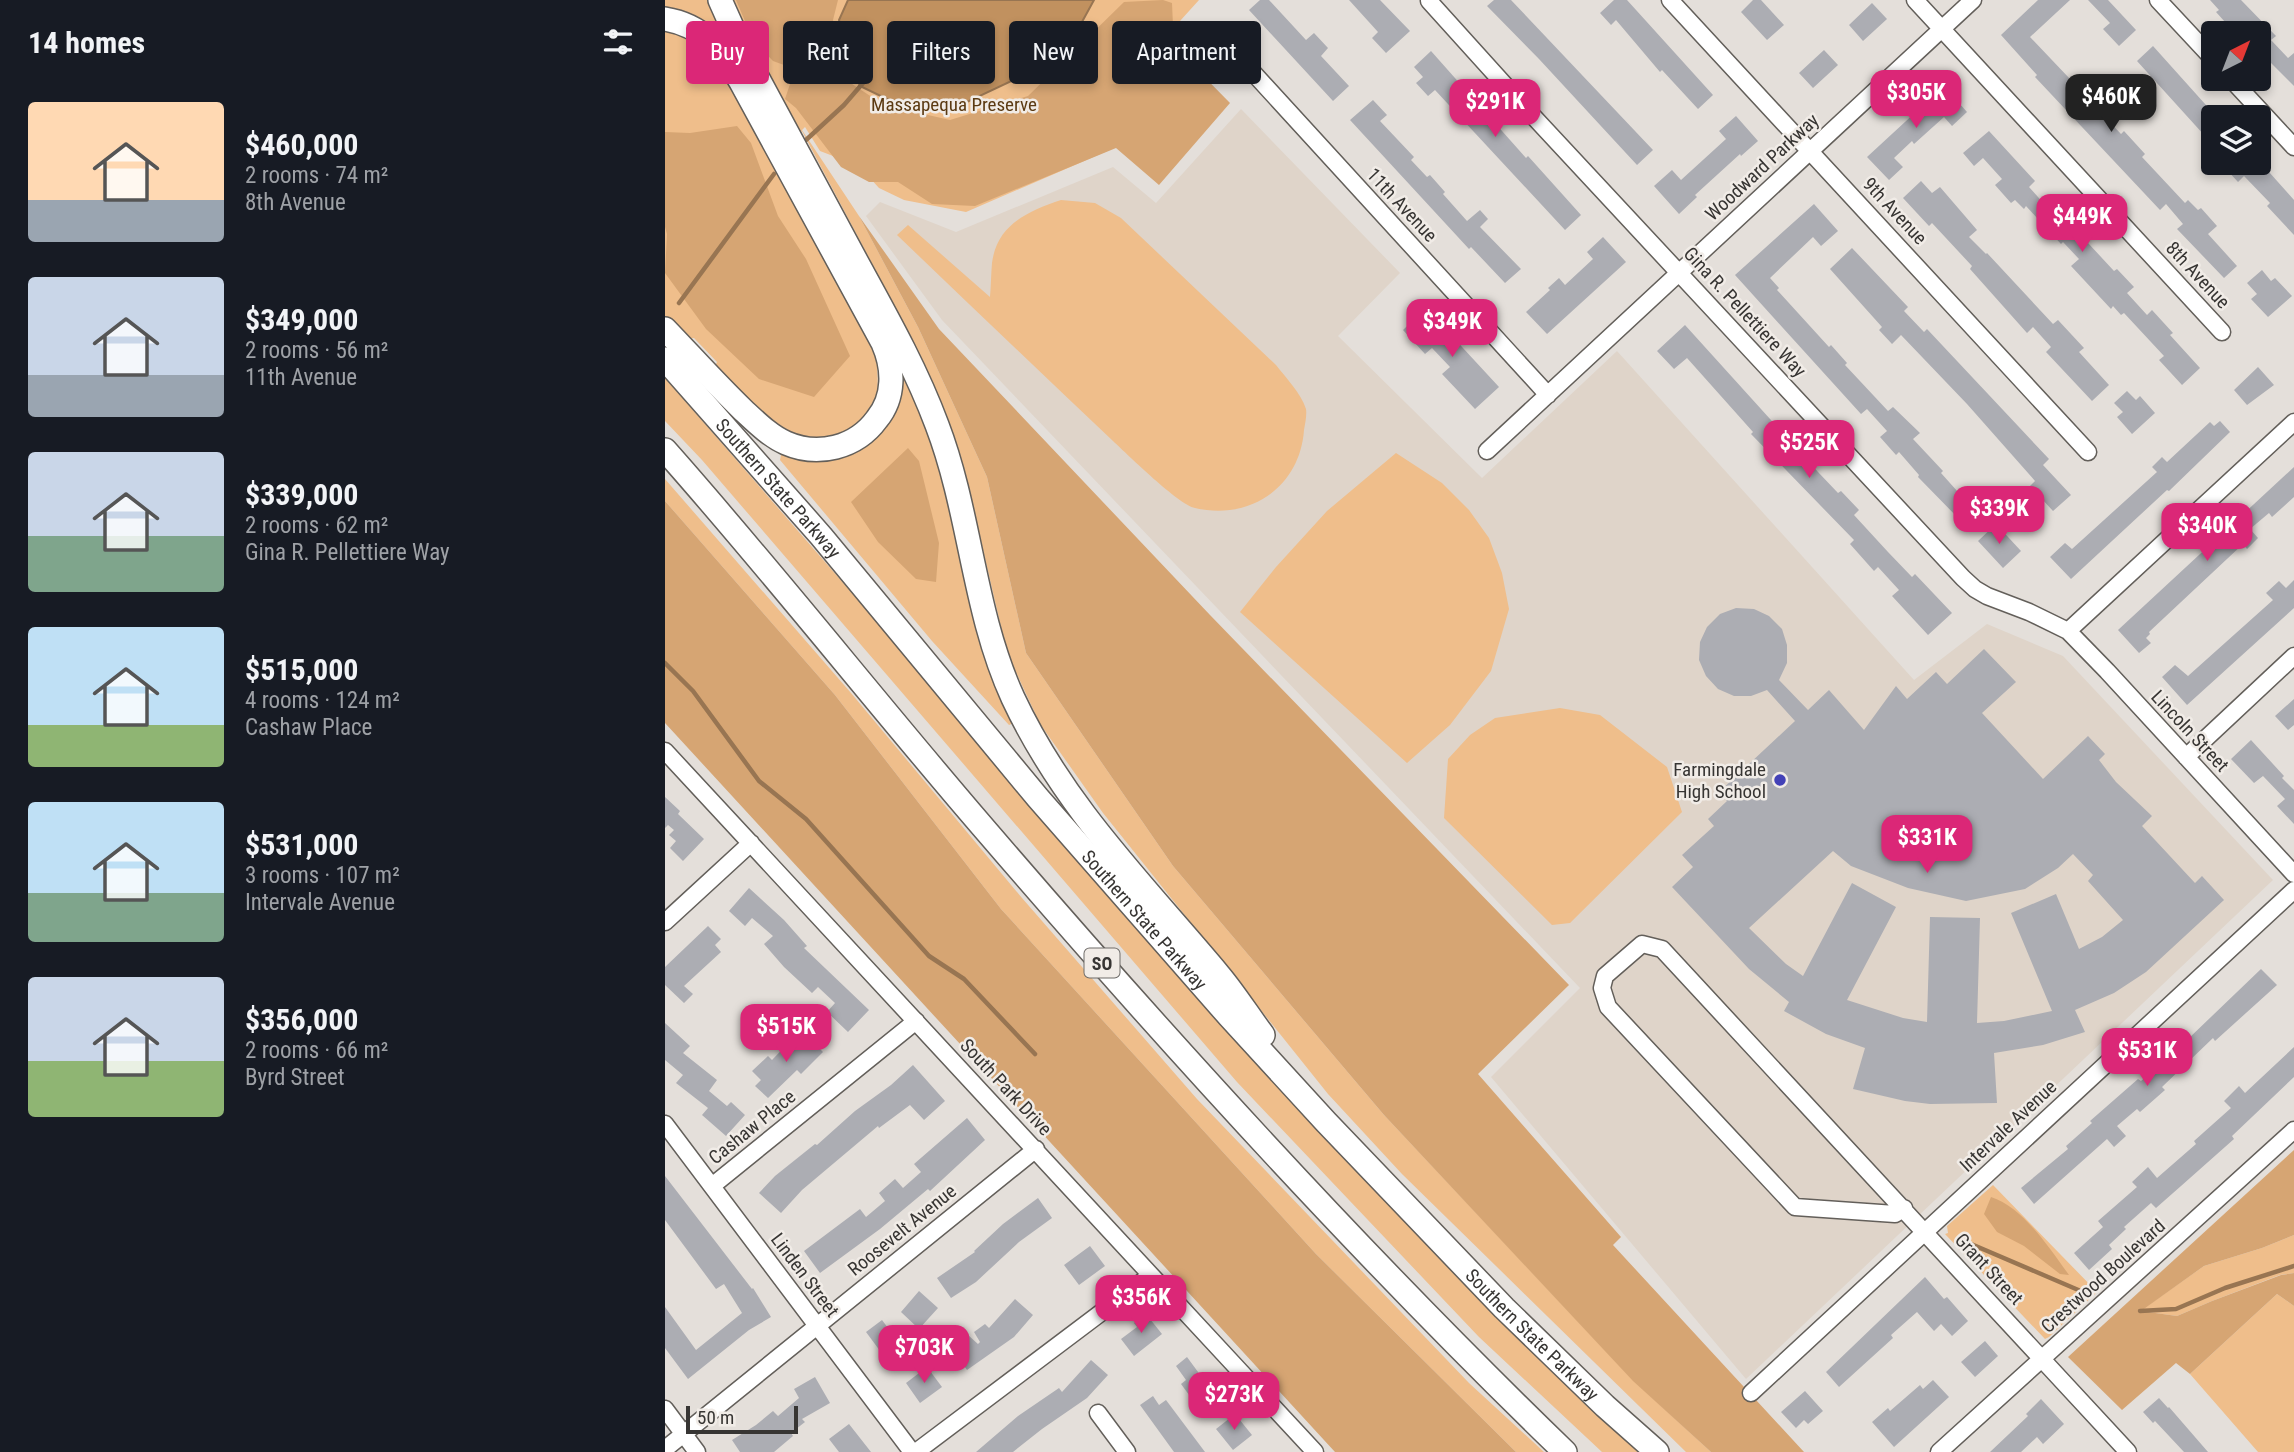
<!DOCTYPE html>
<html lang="en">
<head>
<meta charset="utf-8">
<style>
	body { margin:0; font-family:"Roboto Condensed",sans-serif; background:#242831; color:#f1f3f6; height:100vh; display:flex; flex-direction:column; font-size:26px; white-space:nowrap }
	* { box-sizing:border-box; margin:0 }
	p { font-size:23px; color:#9ea1a6 }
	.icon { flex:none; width:38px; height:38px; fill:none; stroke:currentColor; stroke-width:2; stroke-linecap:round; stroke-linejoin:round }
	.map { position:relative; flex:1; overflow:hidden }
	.panel { display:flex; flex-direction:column; background:#171b24; width:665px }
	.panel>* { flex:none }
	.banner { position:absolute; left:21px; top:21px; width:665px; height:63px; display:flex; gap:14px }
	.needle { width:46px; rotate:42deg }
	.fabs { position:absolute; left:1536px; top:21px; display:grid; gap:14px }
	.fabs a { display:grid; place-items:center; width:70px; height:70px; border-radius:7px; background:#171b24; box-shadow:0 4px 10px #0003; font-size:35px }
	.scale { position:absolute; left:21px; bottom:18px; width:112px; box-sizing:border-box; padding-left:7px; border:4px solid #373533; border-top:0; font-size:19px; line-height:24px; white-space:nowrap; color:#373533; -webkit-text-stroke:5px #f1ece7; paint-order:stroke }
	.price { position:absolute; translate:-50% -60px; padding:0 16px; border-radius:14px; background:#db2777; color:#fff; font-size:23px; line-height:46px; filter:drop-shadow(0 2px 4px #0008) }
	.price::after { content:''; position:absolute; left:50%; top:42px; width:21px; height:16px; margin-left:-10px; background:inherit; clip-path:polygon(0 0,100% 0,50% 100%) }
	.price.current { background:#222; color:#fff }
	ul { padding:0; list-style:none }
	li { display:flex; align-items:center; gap:21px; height:175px; padding:0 28px }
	li span { display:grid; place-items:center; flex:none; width:196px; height:140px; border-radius:7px; color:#555 }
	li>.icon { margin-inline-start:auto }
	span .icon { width:84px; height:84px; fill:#fffc; stroke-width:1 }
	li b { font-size:30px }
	h2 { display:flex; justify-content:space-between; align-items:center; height:84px; padding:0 28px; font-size:30px }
	.pill { padding:0 24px; border-radius:7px; background:#171b24; box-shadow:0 4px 10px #0003; font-size:24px; line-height:63px }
	.pill.current { background:#db2777; color:#fff }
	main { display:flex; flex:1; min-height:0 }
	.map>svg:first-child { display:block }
	.built { fill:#dfd4c9 }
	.green { fill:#efbe8b }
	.forest { fill:#d6a573 }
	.water { fill:#c1915f; stroke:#987552; stroke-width:2 }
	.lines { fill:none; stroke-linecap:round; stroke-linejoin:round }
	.stream { stroke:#987552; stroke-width:4.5 }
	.building { fill:#acadb3; fill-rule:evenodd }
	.minor-casing { stroke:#635f5a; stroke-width:19 }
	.highway-casing { stroke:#635f5a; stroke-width:26 }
	.minor { stroke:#fff; stroke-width:16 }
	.highway { stroke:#fff; stroke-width:23 }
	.poi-dot { fill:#4341b7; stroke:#f1ece7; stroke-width:2.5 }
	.labels { text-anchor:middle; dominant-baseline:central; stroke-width:5; stroke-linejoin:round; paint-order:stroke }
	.shield { fill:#f1ece7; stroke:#6f6c69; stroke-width:2 }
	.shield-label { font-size:18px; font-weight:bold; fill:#373533 }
	.park-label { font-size:19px; fill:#5b3a12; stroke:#f1ece7 }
	.street-label { font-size:19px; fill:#373533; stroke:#f1ece7 }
	.poi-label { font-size:19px; fill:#373533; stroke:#f1ece7; text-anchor:end }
</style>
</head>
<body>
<main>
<section class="panel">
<h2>14 homes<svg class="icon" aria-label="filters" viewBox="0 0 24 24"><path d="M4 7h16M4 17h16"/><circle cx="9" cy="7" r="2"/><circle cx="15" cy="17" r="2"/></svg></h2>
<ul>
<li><span style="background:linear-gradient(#ffd9b3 70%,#9aa5b1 0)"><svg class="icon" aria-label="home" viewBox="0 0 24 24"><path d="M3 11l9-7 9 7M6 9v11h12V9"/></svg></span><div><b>$460,000</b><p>2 rooms · 74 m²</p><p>8th Avenue</p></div></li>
<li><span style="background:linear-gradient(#c9d6e8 70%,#9aa5b1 0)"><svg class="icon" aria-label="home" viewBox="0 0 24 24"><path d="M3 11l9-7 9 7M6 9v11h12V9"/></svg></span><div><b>$349,000</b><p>2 rooms · 56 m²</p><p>11th Avenue</p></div></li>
<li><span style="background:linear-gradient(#c9d6e8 60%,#7fa58c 0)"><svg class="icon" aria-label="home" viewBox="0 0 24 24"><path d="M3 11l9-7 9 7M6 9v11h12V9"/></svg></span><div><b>$339,000</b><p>2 rooms · 62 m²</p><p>Gina R. Pellettiere Way</p></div></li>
<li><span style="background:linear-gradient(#bfe0f5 70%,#8fb573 0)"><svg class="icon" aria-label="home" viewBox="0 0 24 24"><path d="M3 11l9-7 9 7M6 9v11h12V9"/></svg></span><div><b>$515,000</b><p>4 rooms · 124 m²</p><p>Cashaw Place</p></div></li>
<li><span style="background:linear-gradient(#bfe0f5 65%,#7fa58c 0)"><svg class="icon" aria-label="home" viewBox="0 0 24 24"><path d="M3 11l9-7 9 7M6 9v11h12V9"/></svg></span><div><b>$531,000</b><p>3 rooms · 107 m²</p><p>Intervale Avenue</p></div></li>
<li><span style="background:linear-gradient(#c9d6e8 60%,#8fb573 0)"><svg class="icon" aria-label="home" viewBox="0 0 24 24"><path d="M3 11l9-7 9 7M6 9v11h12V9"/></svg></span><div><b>$356,000</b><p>2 rooms · 66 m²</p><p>Byrd Street</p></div></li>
</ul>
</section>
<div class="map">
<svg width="1629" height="1452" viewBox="0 0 1629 1452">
	<rect width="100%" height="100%" fill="#e4dfda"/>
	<path class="built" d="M576,109L735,273L673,336L817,478L952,351L1249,680L1322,624L1398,656L1608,880L1081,1379L826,1077L915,988L277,320L201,216L215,202L291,232L448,167L491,203Z"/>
	<path class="green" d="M0,0H534L515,21L512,37L529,75L477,136L301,212L239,200L214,188L194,166L155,151L140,127L137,130L194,216L253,327L322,477L361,653L508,866L719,1115L968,1380L1046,1452H1021L737,1174L663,1094L438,813L375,724L342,653L299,468L253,351L137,131L108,160L212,358L213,393L198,420L173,437L135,438L105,419L49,368L52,362L29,338L21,339L0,317Z
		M396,200L430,203L456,218L611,365C621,378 636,393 641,409C642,415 640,424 639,430C635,487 585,521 530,508C514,505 463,455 448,441C376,373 304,304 232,235L243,225L325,297C326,286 326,274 327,263C332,224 364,211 396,200Z
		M232,352L271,450L351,722L344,725L267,641L115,460L117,450L209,437Z
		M0,378L568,1031L976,1452H937L814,1337L572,1082L37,460L0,421Z
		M731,453L777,483L804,510L824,538L837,573L844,609L826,671L785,725L742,763L575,612L611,567L662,511Z
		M0,479L186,693L357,898L532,1099L804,1383L879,1452H851L651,1254L336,909L170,695L0,501Z
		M895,708L935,715L1002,767L1017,812L905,923L887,925L779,818L783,759L805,735L830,718Z
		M1328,1185L1432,1292L1384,1337L1380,1339L1280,1234L1283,1233L1282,1226Z
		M1629,1235V1273L1615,1275L1547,1301L1512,1316L1475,1311L1539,1266L1597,1248Z
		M1612,1294L1629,1306V1452H1593L1525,1374Z"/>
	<path class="forest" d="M71,0H173L168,20L184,82L219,105L285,120L363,96L459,2L498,0L507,3L508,26L502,39L565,103L494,185L451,148L310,206L267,204L233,182H204L176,167L131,108L120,99L130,69L108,61L88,40Z
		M72,126L86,143L113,216L141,259L185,356L149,397L94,379L41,329L0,273L2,234L0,227V132L25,133Z
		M194,216L274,329L545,615L904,985L813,1074L956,1237L948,1245L1139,1452H1046L968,1381L719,1115L508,866L361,653L322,477L253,327Z
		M243,448L254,461L274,543L271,582L251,579L213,542L186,502Z
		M0,501L170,695L336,909L651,1254L851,1452H670L0,723Z
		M1629,1150V1235L1597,1248L1539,1266L1476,1311L1512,1316L1547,1301L1616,1275L1629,1273V1306L1612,1294L1525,1374L1511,1363L1457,1410L1403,1357Z
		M1326,1197C1358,1207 1385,1249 1404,1275L1395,1274L1359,1246L1332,1232L1319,1214Z"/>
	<path class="water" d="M183,0H429L412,31L355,77L285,110L224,100L195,86L174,20Z"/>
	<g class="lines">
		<path class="stream" d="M141,140L179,105L198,83
			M14,303L109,174
			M0,663L28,691L94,781L141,819L264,956L299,979L370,1054
			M1299,1241L1418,1292
			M1475,1311L1511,1309L1560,1288L1629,1266"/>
	</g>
	<path class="building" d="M595,0H604L641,40L649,33L663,48L656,56L684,86L668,101L584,10Z
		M684,0H715L745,31L721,53L707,38L713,32Z
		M829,0H846L988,150L972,165L874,59L822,6Z
		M949,0H962L1048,95L1033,109L997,70L995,72L951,20L946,25L935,13Z
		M1088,0H1096L1119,25L1102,40L1076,12Z
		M1373,0H1405L1365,37L1424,99L1429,95L1442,109L1437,114L1456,134L1459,131L1480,154L1477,157L1520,203L1523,200L1533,210L1536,208L1552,226L1543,234L1572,266L1559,278L1512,229L1518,224L1501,204L1495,210L1370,77L1372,75L1336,35Z
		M1423,0H1443L1471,30L1454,46L1438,29L1445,23Z
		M1545,0H1576L1611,36L1606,40L1623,58L1629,53V86L1594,51V33H1570L1551,12L1554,10Z
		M1207,3L1222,19L1198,41L1184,25Z
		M1488,46L1549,114V146L1472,61Z
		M1159,50L1173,65L1148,88L1134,73Z
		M766,51L861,158L863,156L916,215L900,230L770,90L763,96L751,83L758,77L749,67Z
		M1279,86L1302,112L1287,126L1279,117L1249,144L1247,141L1229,158L1238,167L1224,180L1202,157Z
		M708,100L722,115L715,121L749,157L746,160L762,177L765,175L780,192L778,194L802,221L815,210L823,219L815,227L856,269L840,283L806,247L804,249L685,120Z
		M1071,116L1093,141L1076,156L1075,154L1030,195L1032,197L1014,214L989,186L1007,170L1016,180L1061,139L1054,131Z
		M1324,131L1370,181L1364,187L1381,206L1388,200L1413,228L1411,230L1449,271L1452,269L1469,287L1462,293L1482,315L1487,310L1508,333L1505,335L1535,368L1517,385L1494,360L1499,356L1459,313L1456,315L1448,306L1446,309L1406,266L1414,259L1398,242L1396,244L1361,206L1359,209L1350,200L1346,203L1330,185L1337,179L1318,158L1309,166L1298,153Z
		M1567,163H1596L1629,200V235L1602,206L1605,203L1579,176L1573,182L1562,170L1569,165Z
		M1256,181L1267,193L1275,187L1312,230L1304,237L1321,254L1322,253L1388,324L1393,320L1419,348L1414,352L1444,385L1427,401L1381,352L1386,347L1368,327L1362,333L1305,269L1307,266L1267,223L1264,226L1238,198Z
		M1149,204L1173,231L1156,246L1148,237L1105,278L1114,288L1112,290L1164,347L1166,345L1182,363L1180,365L1223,411L1228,407L1255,433L1248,439L1278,471L1276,473L1293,492L1295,489L1311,506L1296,521L1253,477L1254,475L1234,452L1231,455L1215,437L1222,431L1202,409L1196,414L1070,275Z
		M938,237L961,262L882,334L861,312L885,290L883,288L894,278L900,285L928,259L922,252Z
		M1187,248L1243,307L1239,311L1259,332L1262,329L1384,459L1378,465L1406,495L1388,511L1365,486L1370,481L1302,404L1236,335L1227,344L1214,330L1217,327L1165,269Z
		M1597,270L1606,281L1610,278L1627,296L1603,317L1586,299L1592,294L1582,283Z
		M761,308L834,387L810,409L777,374L785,367L767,348L760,354L738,330Z
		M1020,325L1153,472L1173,493L1176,491L1194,510L1189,515L1223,552L1247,577L1250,574L1287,613L1263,635L1227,596L1234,590L1213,567L1209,571L1185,544L1189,540L1086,434L1088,432L1022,358L1009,369L992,351Z
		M1593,367L1609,385L1582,405L1569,390Z
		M1462,391L1471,400L1475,396L1490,413L1467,434L1452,417L1458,412L1449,403Z
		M1555,421L1565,432L1504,491L1502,490L1406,579L1385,557L1400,543L1407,549L1492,472L1487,467L1497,457L1502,462L1545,422L1549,426Z
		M1629,467V497L1607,517L1604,513L1585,529L1593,538L1582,549L1578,544L1484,632L1485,634L1481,638L1486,643L1474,653L1453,630Z
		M1331,524L1356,551L1338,568L1313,541Z
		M1629,580V608L1522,705L1497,677L1510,665L1523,676L1608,600L1601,593L1614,581L1621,588Z
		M1071,608L1089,609L1104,616L1117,629L1122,645V663L1114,680L1143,710L1164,690L1199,730L1231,686L1242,699L1271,672L1282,684L1319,649L1351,682L1317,713L1378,779L1423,736L1440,754L1434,760L1451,782L1487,816L1477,826L1530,883L1537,876L1559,900L1481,972L1449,993L1410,1010L1420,1032L1378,1045L1329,1053L1332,1103L1265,1104L1240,1101L1188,1089L1200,1048L1161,1034L1119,1011L1124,1002L1084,969L1007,887L1028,867L1017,855L1049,826L1043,819L1062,801L1054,792L1130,721L1102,690L1086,696H1069L1053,689L1041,676L1034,660L1035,642L1042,627L1055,614ZM1168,851L1186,866L1243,888L1301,901L1360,889L1393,868L1408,854L1428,875L1423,881L1458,920L1437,937L1414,949L1391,894L1346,913L1387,1011L1339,1021L1312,1023L1315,918L1265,917L1262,1022L1238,1018L1182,1000L1231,907L1187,883L1138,976L1121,964L1084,928Z
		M1629,699V725L1623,730L1610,716Z
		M1586,740L1619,776L1617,778L1629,790V824L1612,806L1620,799L1598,776L1589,783L1566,759Z
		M0,797L15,811L13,814L39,839L18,861L5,848L11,841L4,835L9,830L3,825L0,828Z
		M84,888L119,920L142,946L139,948L204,1010L183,1032L162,1012L170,1003L153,987L147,993L119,967L99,944L108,936L87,918L80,926L64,911Z
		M43,926L56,939L50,945L56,952L19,986L28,994L19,1003L0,985V967Z
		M1596,969L1612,985L1550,1041L1548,1038L1497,1087L1500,1090L1475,1112L1472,1109L1452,1126L1461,1136L1449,1147L1442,1139L1369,1204L1356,1188L1403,1149L1401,1146L1427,1123L1425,1121L1473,1079L1476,1081L1499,1061L1497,1059L1520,1037L1522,1040Z
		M0,1023L25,1046L18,1053L52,1080L44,1091L62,1106L66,1102L80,1115L61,1136L37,1115L43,1108L11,1083L18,1075L0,1060Z
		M136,1030L158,1052L136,1074L132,1070L103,1098L90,1086L96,1080L87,1071L103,1056L107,1060Z
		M1629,1047V1077L1567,1136L1569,1139L1516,1186L1491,1208L1486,1203L1459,1227L1461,1229L1444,1245L1447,1249L1424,1270L1409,1253L1438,1227L1433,1221L1472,1187L1467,1182L1483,1167L1492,1178L1531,1144L1529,1141L1566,1108L1559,1101L1574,1086L1580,1093Z
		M248,1065L280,1101L259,1120L245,1105L214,1128L213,1126L137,1190L116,1213L94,1193L110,1176L150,1144L152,1145L190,1111L226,1085Z
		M302,1118L320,1140L265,1191L263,1189L215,1229L155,1273L139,1251L195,1209L201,1217L220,1201L214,1193L230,1179L238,1188L256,1172L249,1164Z
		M0,1176L87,1289L88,1288L106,1317L84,1330L23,1379L0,1348V1307L31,1350L77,1313L59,1284L51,1289L0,1220Z
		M373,1198L387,1218L354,1242L311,1282L286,1298L272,1278L310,1252L309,1251L338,1224Z
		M425,1246L440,1266L414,1285L399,1265Z
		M1260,1277L1279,1299L1282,1297L1303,1321L1287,1336L1276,1324L1269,1331L1252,1312L1226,1335L1228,1338L1174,1387L1161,1372Z
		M254,1291L273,1308L254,1329L236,1312Z
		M350,1299L368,1315L349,1337L302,1370L286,1347L303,1335L313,1344L315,1342L309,1332L320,1324L324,1328Z
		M481,1314L497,1334L469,1356L456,1339L472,1327L469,1323Z
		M217,1320L238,1348L221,1359L201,1332Z
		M1320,1341L1333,1356L1310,1377L1296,1362Z
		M522,1357L547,1391L530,1403L516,1384L521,1380L511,1366Z
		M426,1360L443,1375L422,1398L377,1429L348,1452H311L353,1416L394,1388L397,1392Z
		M262,1367L277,1387L255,1403L241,1383Z
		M150,1377L165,1403L137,1419L140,1422L126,1433L128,1436L109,1452H75L67,1440L91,1425L108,1411L113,1416L134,1398L129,1389Z
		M1268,1380L1284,1397L1229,1447L1207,1422L1223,1408L1225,1411L1255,1385L1258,1389Z
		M1140,1391L1158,1411L1143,1424L1139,1420L1131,1428L1116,1412Z
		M488,1396L494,1405L501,1400L540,1452H509L475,1405Z
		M1494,1398L1503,1408L1504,1407L1543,1452H1519L1490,1421L1488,1423L1478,1412Z
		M1376,1399L1399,1424L1378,1444L1372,1437L1356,1452H1325L1363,1416L1361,1414Z
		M570,1414L587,1435L568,1450L551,1429Z
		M184,1424L206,1452H174L164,1439Z"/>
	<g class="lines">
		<defs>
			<path id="minor" d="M1005,0L1423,452
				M1250,0L1557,332
				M1493,0L1549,60
				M764,1L867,115L1298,578L1310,589L1322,596L1364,612L1403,631L1442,671L1629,874
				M561,43L883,395
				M1566,79L1629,147
				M822,451L1308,0
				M1403,631L1629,422
				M0,751L650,1452
				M1521,757L1629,656
				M0,922L86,843
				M0,1124L247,1452
				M47,1186L251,1021
				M1239,1208L1230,1214L1130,1207L943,1007L937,988L940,976L977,944L997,949L1463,1452
				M1086,1393L1629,890
				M0,1409L32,1452
				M433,1413L462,1452
				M0,1449L371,1149
				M251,1452L486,1275
				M1274,1452L1629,1130"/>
			<g id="highway">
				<path d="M55,0L76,47C114,117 151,187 189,257C219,312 250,366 272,425C306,514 308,611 348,698C399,807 478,884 554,975C570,994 583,1015 598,1035"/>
				<path d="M0,19C38,25 57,50 76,82L218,343C229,368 230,397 212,419C191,448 153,457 121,443C105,436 91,422 78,410C51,384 26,356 0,329"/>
				<path id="s1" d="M0,359L156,536L373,798L563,1015L661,1122L839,1308L940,1406L992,1452"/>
				<path d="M0,450C111,575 214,707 323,833C507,1047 697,1256 900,1452"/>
			</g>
		</defs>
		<use href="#minor" class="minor-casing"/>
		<use href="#highway" class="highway-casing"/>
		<use href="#minor" class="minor"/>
		<use href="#highway" class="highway"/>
	</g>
	<circle class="poi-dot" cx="1115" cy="780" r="7"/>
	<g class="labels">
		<rect class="shield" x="419.5" y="948.5" width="35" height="29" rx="5"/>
		<g class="shield-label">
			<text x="437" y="963">SO</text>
		</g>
		<g class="park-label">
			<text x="289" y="104">Massapequa Preserve</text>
		</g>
		<g class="street-label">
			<text transform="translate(1097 167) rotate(-43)">Woodward Parkway</text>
			<text transform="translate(737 205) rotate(47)">11th Avenue</text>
			<text transform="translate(1230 211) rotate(47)">9th Avenue</text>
			<text transform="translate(1533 275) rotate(47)">8th Avenue</text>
			<text transform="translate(1080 312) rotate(47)">Gina R. Pellettiere Way</text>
			<text stroke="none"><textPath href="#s1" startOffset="172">Southern State Parkway</textPath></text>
			<text transform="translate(1525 731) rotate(47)">Lincoln Street</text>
			<text stroke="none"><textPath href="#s1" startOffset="738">Southern State Parkway</textPath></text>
			<text transform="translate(341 1087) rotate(47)">South Park Drive</text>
			<text transform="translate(1343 1126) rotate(-43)">Intervale Avenue</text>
			<text transform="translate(87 1127) rotate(-39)">Cashaw Place</text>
			<text transform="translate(237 1230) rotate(-39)">Roosevelt Avenue</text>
			<text transform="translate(1324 1269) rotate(47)">Grant Street</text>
			<text transform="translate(140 1275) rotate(53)">Linden Street</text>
			<text transform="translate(1438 1276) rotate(-42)">Crestwood Boulevard</text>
			<text stroke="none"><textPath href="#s1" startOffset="1306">Southern State Parkway</textPath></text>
		</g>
		<g class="poi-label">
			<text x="1101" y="769">Farmingdale<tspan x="1101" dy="22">High School</tspan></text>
		</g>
	</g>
</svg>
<div class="fabs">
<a><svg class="needle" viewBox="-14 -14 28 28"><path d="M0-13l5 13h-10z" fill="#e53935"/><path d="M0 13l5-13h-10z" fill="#9ea1a6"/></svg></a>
<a><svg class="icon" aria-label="layers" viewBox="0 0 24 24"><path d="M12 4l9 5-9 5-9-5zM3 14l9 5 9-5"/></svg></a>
</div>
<div class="scale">50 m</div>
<b class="price" style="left:1251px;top:130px">$305K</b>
<b class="price current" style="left:1446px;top:134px">$460K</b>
<b class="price" style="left:830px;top:139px">$291K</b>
<b class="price" style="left:1417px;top:254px">$449K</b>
<b class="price" style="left:787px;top:359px">$349K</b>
<b class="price" style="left:1144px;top:480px">$525K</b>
<b class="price" style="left:1334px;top:546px">$339K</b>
<b class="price" style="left:1542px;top:563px">$340K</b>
<b class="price" style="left:1262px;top:875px">$331K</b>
<b class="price" style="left:121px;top:1064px">$515K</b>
<b class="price" style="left:1482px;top:1088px">$531K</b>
<b class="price" style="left:476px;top:1335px">$356K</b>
<b class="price" style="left:259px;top:1385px">$703K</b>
<b class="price" style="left:569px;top:1432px">$273K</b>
<div class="banner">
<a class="pill current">Buy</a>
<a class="pill">Rent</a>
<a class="pill">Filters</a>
<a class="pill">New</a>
<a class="pill">Apartment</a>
</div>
</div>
</main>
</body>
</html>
